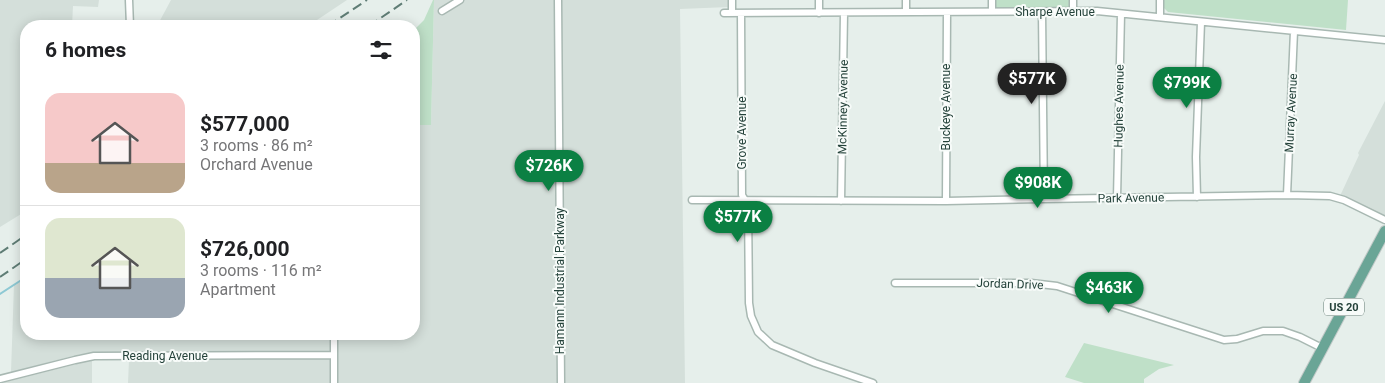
<!DOCTYPE html>
<html lang="en">
<head>
<meta charset="utf-8">
<style>
	body { margin:0; font-family:Roboto,sans-serif; background:#f2f2f2; color:#202124; height:100vh; display:flex; flex-direction:column; font-size:19px; white-space:nowrap }
	* { box-sizing:border-box; margin:0 }
	p { font-size:16px; color:#757577 }
	.icon { flex:none; width:28px; height:28px; fill:none; stroke:currentColor; stroke-width:2; stroke-linecap:round; stroke-linejoin:round }
	.map { position:relative; flex:1; overflow:hidden }
	.drawer { position:absolute; left:20px; top:20px; width:400px; height:320px; display:flex; flex-direction:column; background:#fff; border-radius:20px; box-shadow:0 2px 12px #0003 }
	.drawer>* { flex:none }
	.price { position:absolute; translate:-50% -42px; padding:0 11px; border-radius:18px; background:#0b8043; color:#fff; font-size:16px; line-height:32px; filter:drop-shadow(0 1px 2px #0008) }
	.price::after { content:''; position:absolute; left:50%; top:30px; width:15px; height:11px; margin-left:-8px; background:inherit; clip-path:polygon(0 0,100% 0,50% 100%) }
	.price.selected { background:#222; color:#fff }
	ul { padding:0; list-style:none }
	li { display:flex; align-items:center; gap:15px; height:125px; padding:0 25px }
	li+li { border-top:1px solid #e0e0e0 }
	li span { display:grid; place-items:center; flex:none; width:140px; height:100px; border-radius:15px; color:#555 }
	li>.icon { margin-inline-start:auto }
	span .icon { width:60px; height:60px; fill:#fffc; stroke-width:1 }
	li b { font-size:21px }
	h2 { display:flex; justify-content:space-between; align-items:center; height:60px; padding:0 25px; font-size:21px }
	.map>svg:first-child { display:block }
	.built { fill:#d4dfda }
	.green { fill:#bfe0c8 }
	.lines { fill:none; stroke-linecap:round; stroke-linejoin:round }
	.stream { stroke:#8ec9d4; stroke-width:2 }
	.minor-casing { stroke:#a8b8b2; stroke-width:9 }
	.primary-casing { stroke:#c2cac8; stroke-width:12 }
	.minor { stroke:#fff; stroke-width:6 }
	.primary { stroke:#6aa596; stroke-width:10 }
	.rail { stroke:#5f7d75; stroke-width:2; stroke-dasharray:10 5; stroke-linecap:butt }
	.labels { text-anchor:middle; dominant-baseline:central; stroke-width:4; stroke-linejoin:round; paint-order:stroke }
	.shield { fill:#f7fbf9; stroke:#637a73; stroke-width:1 }
	.shield-label { font-size:11px; font-weight:bold; fill:#24423a }
	.street-label { font-size:12px; fill:#24423a; stroke:#f7fbf9 }
</style>
</head>
<body>
<div class="map">
<svg width="1385" height="383" viewBox="0 0 1385 383">
	<rect width="100%" height="100%" fill="#e6efeb"/>
	<path class="built" d="M0,0H99L98,7L73,6L72,26H26V211L0,227Z
		M171,0H347L308,26H157Z
		M434,0H729V7L680,9L685,383H128L129,360L298,358V351H138L81,354L11,372L14,285L26,277V334H414V125L431,124Z
		M1385,101V219L1340,196L1359,155L1358,153Z
		M92,360V383H1Z"/>
	<path class="green" d="M433,0H434L431,125H414V30L424,20Z
		M995,0H1070V8L995,9Z
		M1164,0H1348L1346,30L1168,12L1164,8Z
		M1084,343L1174,365L1159,369L1144,379V383H1084L1065,377Z"/>
	<g class="lines">
		<path class="stream" d="M0,294L26,277"/>
		<defs>
			<path id="minor" d="M129,0L130,26
				M558,0L561,383
				M732,0V13
				M819,0V13
				M906,0V12
				M992,0V11
				M1073,0V11
				M1160,0V17
				M442,11L460,0
				M1042,12L1044,199
				M724,13L1097,11L1385,40
				M741,13L742,195L748,205L749,303L751,316L758,332L772,345L815,363L873,383
				M1287,195L1294,31
				M1197,197L1196,157L1201,22
				M1117,198L1121,14
				M692,200L946,201L1044,199L1287,195L1330,196L1344,200L1385,220
				M841,201L844,13
				M946,201L947,12
				M895,283H1031L1057,286L1224,340L1237,339L1263,331H1283L1300,337L1322,348
				M334,334V383
				M0,379L75,360L94,356L334,355"/>
			<path id="primary" d="M1304,383L1385,231"/>
		</defs>
		<use href="#minor" class="minor-casing"/>
		<use href="#primary" class="primary-casing"/>
		<use href="#minor" class="minor"/>
		<use href="#primary" class="primary"/>
		<path class="rail" d="M328,26L367,0
			M369,26L407,0
			M0,253L26,235
			M0,277L26,259"/>
	</g>
	<g class="labels">
		<rect class="shield" x="1324" y="298.5" width="40" height="17" rx="4"/>
		<g class="shield-label">
			<text x="1344" y="307">US 20</text>
		</g>
		<g class="street-label">
			<text x="1055" y="12">Sharpe Avenue</text>
			<text transform="translate(1119 106) rotate(-89)">Hughes Avenue</text>
			<text transform="translate(843 107) rotate(-89)">McKinney Avenue</text>
			<text transform="translate(946 107) rotate(-90)">Buckeye Avenue</text>
			<text transform="translate(1291 113) rotate(-87)">Murray Avenue</text>
			<text transform="translate(742 133) rotate(-90)">Grove Avenue</text>
			<text transform="translate(1131 198) rotate(-1)">Park Avenue</text>
			<text transform="translate(560 281) rotate(-90)">Hamann Industrial Parkway</text>
			<text transform="translate(1010 284) rotate(2)">Jordan Drive</text>
			<text x="165" y="356">Reading Avenue</text>
		</g>
	</g>
</svg>
<b class="price selected" style="left:1032px;top:105px">$577K</b>
<b class="price" style="left:1187px;top:109px">$799K</b>
<b class="price" style="left:549px;top:192px">$726K</b>
<b class="price" style="left:1038px;top:209px">$908K</b>
<b class="price" style="left:738px;top:243px">$577K</b>
<b class="price" style="left:1109px;top:314px">$463K</b>
<section class="drawer">
<h2>6 homes<svg class="icon" aria-label="filters" viewBox="0 0 24 24"><path d="M4 7h16M4 17h16"/><circle cx="9" cy="7" r="2"/><circle cx="15" cy="17" r="2"/></svg></h2>
<ul>
<li><span style="background:linear-gradient(#f6c9c9 70%,#b9a48a 0)"><svg class="icon" aria-label="home" viewBox="0 0 24 24"><path d="M3 11l9-7 9 7M6 9v11h12V9"/></svg></span><div><b>$577,000</b><p>3 rooms · 86 m²</p><p>Orchard Avenue</p></div></li>
<li><span style="background:linear-gradient(#dfe7d0 60%,#9aa5b1 0)"><svg class="icon" aria-label="home" viewBox="0 0 24 24"><path d="M3 11l9-7 9 7M6 9v11h12V9"/></svg></span><div><b>$726,000</b><p>3 rooms · 116 m²</p><p>Apartment</p></div></li>
</ul>
</section>
</div>
</body>
</html>
